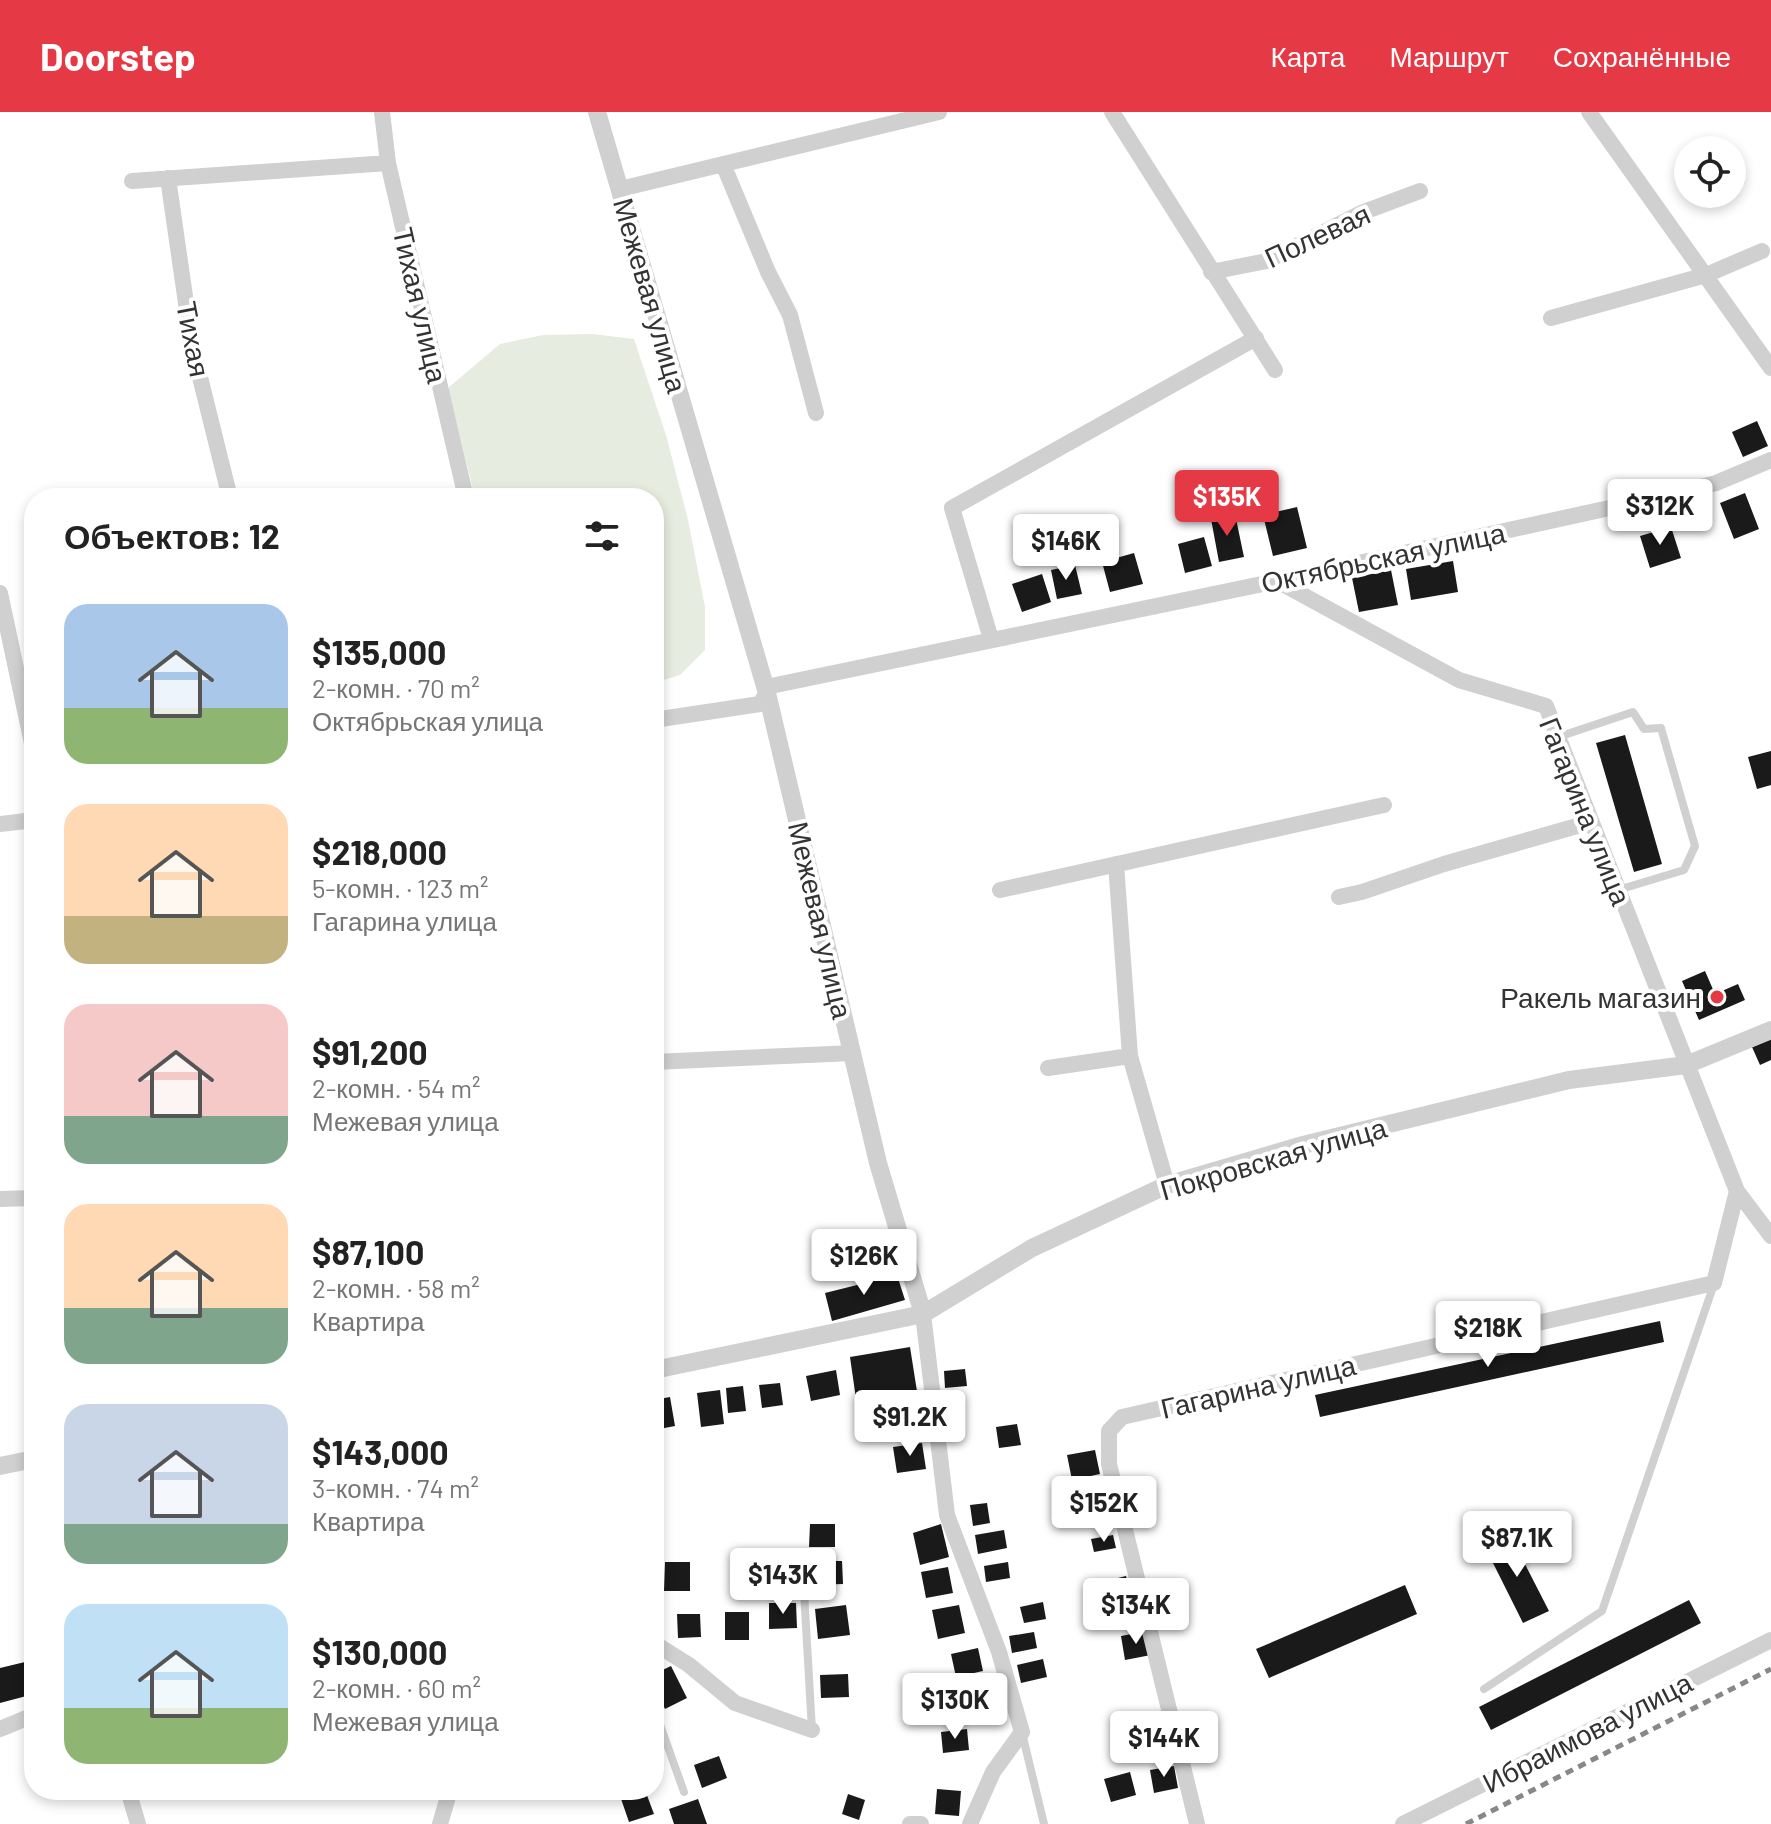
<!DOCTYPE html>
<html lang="ru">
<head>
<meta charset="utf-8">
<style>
	body { margin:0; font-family:Barlow,sans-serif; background:#f6f6f6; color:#222; height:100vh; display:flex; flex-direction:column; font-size:30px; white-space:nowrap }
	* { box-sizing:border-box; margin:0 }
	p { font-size:26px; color:#767676 }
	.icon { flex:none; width:44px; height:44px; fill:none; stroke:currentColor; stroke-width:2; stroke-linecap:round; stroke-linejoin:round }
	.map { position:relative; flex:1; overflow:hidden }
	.drawer { position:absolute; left:24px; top:376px; width:640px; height:1312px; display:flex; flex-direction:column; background:#fff; border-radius:32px; box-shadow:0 4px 12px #0003 }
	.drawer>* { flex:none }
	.tools { position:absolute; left:1674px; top:24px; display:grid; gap:16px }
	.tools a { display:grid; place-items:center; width:72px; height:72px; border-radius:50%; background:#fff; box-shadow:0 4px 12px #0003; font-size:40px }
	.price { position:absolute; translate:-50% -68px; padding:0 18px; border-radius:8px; background:#fff; color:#222; font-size:26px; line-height:52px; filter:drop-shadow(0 2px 4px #0008) }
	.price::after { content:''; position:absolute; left:50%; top:48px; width:24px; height:18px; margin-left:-12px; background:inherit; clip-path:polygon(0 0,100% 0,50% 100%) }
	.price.selected { background:#e63946; color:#fff }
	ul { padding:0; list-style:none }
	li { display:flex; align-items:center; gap:24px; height:200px; padding:0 40px }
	li span { display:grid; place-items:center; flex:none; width:224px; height:160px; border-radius:24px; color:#555 }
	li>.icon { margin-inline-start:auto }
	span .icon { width:96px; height:96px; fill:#fffc; stroke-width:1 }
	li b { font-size:34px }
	h2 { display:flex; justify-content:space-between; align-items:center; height:96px; padding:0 40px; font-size:34px }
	header { display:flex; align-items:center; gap:48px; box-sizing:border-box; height:112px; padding:0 40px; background:#e63946; color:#fff }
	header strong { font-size:38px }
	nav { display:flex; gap:44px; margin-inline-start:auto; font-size:28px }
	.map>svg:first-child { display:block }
	.green { fill:#e6ecdf }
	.building { fill:#1a1a1a }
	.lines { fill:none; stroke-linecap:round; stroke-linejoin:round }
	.service { stroke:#d0d0d0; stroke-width:8 }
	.minor { stroke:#d0d0d0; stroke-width:16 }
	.tertiary { stroke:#d0d0d0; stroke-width:18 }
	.rail { stroke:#888; stroke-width:5; stroke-dasharray:8 6; stroke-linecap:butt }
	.poi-dot { fill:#e63946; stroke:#fff; stroke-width:3 }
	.labels { text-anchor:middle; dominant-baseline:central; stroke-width:8; stroke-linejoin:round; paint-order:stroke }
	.street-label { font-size:28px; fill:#333; stroke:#fff }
	.poi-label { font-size:28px; fill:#333; stroke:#fff; text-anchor:end }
</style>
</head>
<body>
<header>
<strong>Doorstep</strong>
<nav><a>Карта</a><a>Маршрут</a><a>Сохранённые</a></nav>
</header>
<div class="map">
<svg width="1771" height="1712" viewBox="0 0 1771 1712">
	<rect width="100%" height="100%" fill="#fff"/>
	<path class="green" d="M592,222L634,227L666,323L688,408L705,495V538L680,563L654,571V386H475L448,276L500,232L543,223Z"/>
	<path class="building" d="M1757,309L1768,334L1743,345L1732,320Z
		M1745,381L1759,417L1734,427L1720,391Z
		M1297,395L1307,436L1273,444L1263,403Z
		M1235,402L1244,445L1219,450L1211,407Z
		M1671,415L1681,446L1650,456L1640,424Z
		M1204,425L1212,454L1185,461L1178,432Z
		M1134,441L1143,472L1110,480L1102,450Z
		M1453,449L1458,480L1411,488L1406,457Z
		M1075,453L1082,482L1057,487L1051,458Z
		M1391,458L1398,493L1359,500L1352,466Z
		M1042,462L1051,490L1022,500L1012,472Z
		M1625,623L1662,752L1634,760L1596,631Z
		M1771,639V673L1757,677L1748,645Z
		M1705,859L1715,882L1738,872L1745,888L1699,908L1682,869Z
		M1771,927V948L1760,953L1752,935Z
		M897,1163L905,1188L832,1209L825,1181Z
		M1660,1209L1664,1230L1320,1305L1315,1283Z
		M910,1235L919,1292L858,1301L850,1245Z
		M965,1257L967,1274L945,1276L944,1259Z
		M836,1258L840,1283L811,1289L806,1264Z
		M780,1271L783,1293L762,1296L759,1273Z
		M743,1274L746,1299L728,1301L726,1276Z
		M720,1278L724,1312L701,1315L697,1281Z
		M670,1285L675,1314L654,1318V1288Z
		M1017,1312L1021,1333L999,1336L996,1315Z
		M922,1331L926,1357L897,1361L893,1335Z
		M1095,1338L1100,1362L1072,1368L1067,1343Z
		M1104,1387L1109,1407L1083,1413L1078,1394Z
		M987,1391L990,1411L973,1414L970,1393Z
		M810,1412H835V1435H809Z
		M941,1412L949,1445L920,1453L913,1421Z
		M1004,1418L1007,1436L978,1442L975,1423Z
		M1113,1423L1116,1436L1094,1440L1091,1427Z
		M1510,1423L1549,1499L1523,1511L1485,1435Z
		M813,1449H842L843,1472L813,1473Z
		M665,1450H690V1479H664Z
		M1008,1450L1010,1466L986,1470L984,1454Z
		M948,1455L953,1481L926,1486L921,1460Z
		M1126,1464L1131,1482L1103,1490L1098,1471Z
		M1405,1473L1417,1502L1269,1566L1256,1537Z
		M1689,1488L1701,1511L1491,1618L1479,1595Z
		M1043,1490L1046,1507L1024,1511L1020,1495Z
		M769,1491H796L797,1516L769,1517Z
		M846,1493L850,1523L818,1527L815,1497Z
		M959,1493L965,1521L938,1527L932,1498Z
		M725,1500H749V1528H725Z
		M677,1502H700L701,1525L678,1526Z
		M1147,1519L1151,1543L1125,1548L1121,1524Z
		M1034,1520L1037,1536L1012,1541L1009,1524Z
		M978,1536L983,1559L956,1565L951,1542Z
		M1043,1547L1047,1565L1021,1571L1017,1553Z
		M25,1550L34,1582L0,1591V1556Z
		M671,1554L687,1586L665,1597L654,1575V1562Z
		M848,1562L849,1585L821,1586L820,1563Z
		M974,1567L980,1585L953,1595L947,1577Z
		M1162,1607L1166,1628L1147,1632L1143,1610Z
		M967,1617L969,1638L943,1641L941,1620Z
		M719,1644L727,1666L702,1676L694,1653Z
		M1174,1654L1178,1676L1154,1681L1150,1658Z
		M1130,1660L1136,1683L1111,1690L1104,1667Z
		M937,1677L961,1679L959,1704L935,1702Z
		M629,1678H645L654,1702L629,1710L619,1681Z
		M848,1682L865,1688L859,1708L842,1702Z
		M698,1687L707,1712H674L669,1697Z"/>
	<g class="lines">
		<path class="service" d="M1558,625L1633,600L1644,617L1661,616L1695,734L1684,758L1618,778
			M803,1462L812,1618
			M1484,1577L1602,1499L1714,1172
			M654,1596L684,1680
			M1022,1621L1044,1712"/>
		<path class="minor" d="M382,0L388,51L466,386
			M1112,0L1275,258
			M1589,0L1771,256
			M723,52L768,160L790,203L816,301
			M168,66L192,233L230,386
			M132,69L388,51
			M620,77L939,0
			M1211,160L1267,149L1361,101L1420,79
			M1551,206L1706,163L1762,139
			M1277,469L1459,568L1546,594L1737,1079L1771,1124
			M0,481L34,641
			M991,527L952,396L1256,226
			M654,608L760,592L771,574L1277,469L1682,380L1716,371L1771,348
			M0,712L34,708
			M1116,752L1130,944L1167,1073
			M1000,778L1384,693
			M1339,785L1362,780L1444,752L1591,710
			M654,950L853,941
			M1048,956L1130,944
			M0,1087L34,1086
			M923,1202L947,1403L999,1540L1022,1620L993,1660L970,1712
			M654,1531L689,1553L735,1591L812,1618
			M0,1617L34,1603
			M128,1678L138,1712
			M440,1712L450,1678
			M910,1712H921
			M1197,1712L1109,1352V1319L1122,1305L1714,1171L1737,1079
			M1403,1712L1771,1528"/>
		<path class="tertiary" d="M597,0L767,581L878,1051L923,1202
			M654,1258L923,1202L1032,1136L1167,1073L1303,1033L1569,968L1686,953L1771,918
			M0,1354L34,1347"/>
		<path class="rail" d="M1466,1712L1771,1557"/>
	</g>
	<circle class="poi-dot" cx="1717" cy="885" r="8"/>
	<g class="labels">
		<g class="street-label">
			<text transform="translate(1317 123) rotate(-25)">Полевая</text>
			<text transform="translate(651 183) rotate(74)">Межевая улица</text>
			<text transform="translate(421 193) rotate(77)">Тихая улица</text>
			<text transform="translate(194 227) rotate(79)">Тихая</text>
			<text transform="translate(1383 445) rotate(-12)">Октябрьская улица</text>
			<text transform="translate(1586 699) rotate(68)">Гагарина улица</text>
			<text transform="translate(821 808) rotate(77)">Межевая улица</text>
			<text transform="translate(1273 1046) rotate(-16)">Покровская улица</text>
			<text transform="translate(1258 1274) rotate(-13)">Гагарина улица</text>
			<text transform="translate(1587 1620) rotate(-27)">Ибраимова улица</text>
		</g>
		<g class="poi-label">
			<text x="1701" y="885">Ракель магазин</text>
		</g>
	</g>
</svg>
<div class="tools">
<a><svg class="icon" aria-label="locate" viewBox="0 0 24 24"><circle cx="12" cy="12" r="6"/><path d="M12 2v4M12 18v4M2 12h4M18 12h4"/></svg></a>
</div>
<b class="price selected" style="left:1227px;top:426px">$135K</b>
<b class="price" style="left:1660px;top:435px">$312K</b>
<b class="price" style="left:1066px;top:470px">$146K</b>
<b class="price" style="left:864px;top:1185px">$126K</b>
<b class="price" style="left:1488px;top:1257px">$218K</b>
<b class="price" style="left:910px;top:1346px">$91.2K</b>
<b class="price" style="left:1104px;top:1432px">$152K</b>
<b class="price" style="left:1517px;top:1467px">$87.1K</b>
<b class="price" style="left:783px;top:1504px">$143K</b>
<b class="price" style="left:1136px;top:1534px">$134K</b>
<b class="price" style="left:955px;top:1629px">$130K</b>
<b class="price" style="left:1164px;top:1667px">$144K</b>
<section class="drawer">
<h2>Объектов: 12<svg class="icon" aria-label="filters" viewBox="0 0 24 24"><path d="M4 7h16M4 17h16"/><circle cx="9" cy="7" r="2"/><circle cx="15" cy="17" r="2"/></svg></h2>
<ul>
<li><span style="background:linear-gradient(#a9c7e8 65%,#8fb573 0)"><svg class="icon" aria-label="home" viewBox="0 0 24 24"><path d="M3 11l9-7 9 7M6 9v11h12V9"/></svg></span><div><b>$135,000</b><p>2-комн. · 70 m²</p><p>Октябрьская улица</p></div></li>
<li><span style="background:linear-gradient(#ffd9b3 70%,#c2b280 0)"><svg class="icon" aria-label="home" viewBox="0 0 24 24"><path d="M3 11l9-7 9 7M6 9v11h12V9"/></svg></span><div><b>$218,000</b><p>5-комн. · 123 m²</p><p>Гагарина улица</p></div></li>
<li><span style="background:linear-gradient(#f6c9c9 70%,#7fa58c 0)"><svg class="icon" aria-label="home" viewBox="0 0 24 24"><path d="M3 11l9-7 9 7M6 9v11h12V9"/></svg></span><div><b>$91,200</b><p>2-комн. · 54 m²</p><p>Межевая улица</p></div></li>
<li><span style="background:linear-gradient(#ffd9b3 65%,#7fa58c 0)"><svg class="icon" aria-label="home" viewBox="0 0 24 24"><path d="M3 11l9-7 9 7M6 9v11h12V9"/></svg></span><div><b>$87,100</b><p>2-комн. · 58 m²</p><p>Квартира</p></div></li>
<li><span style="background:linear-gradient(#c9d6e8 75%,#7fa58c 0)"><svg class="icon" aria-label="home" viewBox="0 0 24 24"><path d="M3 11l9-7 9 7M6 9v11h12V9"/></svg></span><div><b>$143,000</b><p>3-комн. · 74 m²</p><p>Квартира</p></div></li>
<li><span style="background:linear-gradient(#bfe0f5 65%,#8fb573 0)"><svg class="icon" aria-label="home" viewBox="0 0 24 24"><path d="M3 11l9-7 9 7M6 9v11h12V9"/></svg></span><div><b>$130,000</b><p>2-комн. · 60 m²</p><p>Межевая улица</p></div></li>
</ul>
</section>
</div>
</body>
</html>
